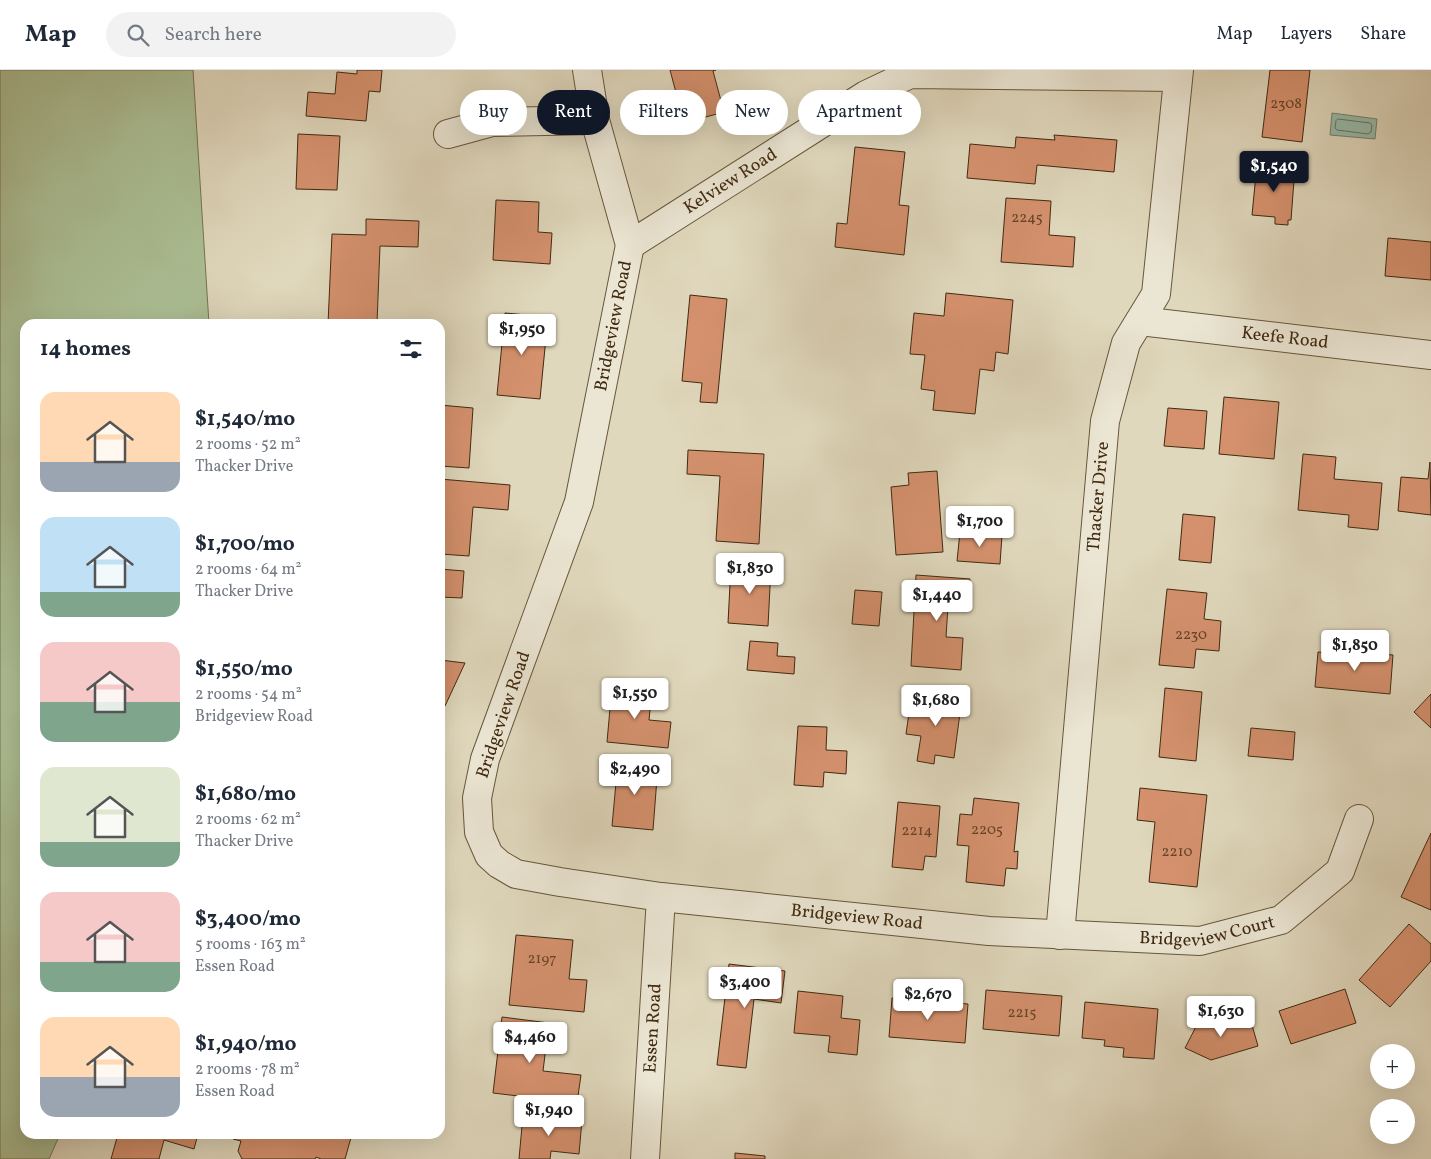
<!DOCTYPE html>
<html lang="en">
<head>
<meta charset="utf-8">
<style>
	body { margin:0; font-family:Vollkorn,serif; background:#f2f2f3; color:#1f2937; height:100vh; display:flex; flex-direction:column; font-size:19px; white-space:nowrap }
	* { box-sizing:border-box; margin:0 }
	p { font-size:16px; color:#747a83 }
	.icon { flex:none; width:28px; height:28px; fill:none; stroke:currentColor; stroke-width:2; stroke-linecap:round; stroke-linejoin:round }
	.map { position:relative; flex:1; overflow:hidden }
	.sheet { position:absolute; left:20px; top:249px; width:425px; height:820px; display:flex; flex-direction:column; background:#fff; border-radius:15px; box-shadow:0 5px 20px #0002 }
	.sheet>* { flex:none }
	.hud { position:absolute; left:460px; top:20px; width:475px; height:45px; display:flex; gap:10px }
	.buttons { position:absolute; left:1370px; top:974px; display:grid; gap:10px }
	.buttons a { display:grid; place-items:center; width:45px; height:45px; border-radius:50%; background:#fff; box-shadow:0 5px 20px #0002; font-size:25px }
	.price { position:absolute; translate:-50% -42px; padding:0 11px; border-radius:5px; background:#fff; color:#222; font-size:16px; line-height:32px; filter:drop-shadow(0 1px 2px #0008) }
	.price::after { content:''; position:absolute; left:50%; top:30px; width:15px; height:11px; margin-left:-8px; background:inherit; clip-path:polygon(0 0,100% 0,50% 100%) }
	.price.on { background:#111827; color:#fff }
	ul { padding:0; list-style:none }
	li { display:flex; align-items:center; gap:15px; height:125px; padding:0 20px }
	li span { display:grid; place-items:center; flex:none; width:140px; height:100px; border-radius:15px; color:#555 }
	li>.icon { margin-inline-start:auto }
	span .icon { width:60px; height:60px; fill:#fffc; stroke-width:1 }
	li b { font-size:21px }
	h2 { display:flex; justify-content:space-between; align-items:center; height:60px; padding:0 20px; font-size:21px }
	.pill { padding:0 18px; border-radius:22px; background:#fff; box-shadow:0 5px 20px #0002; font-size:18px; line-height:45px }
	.pill.on { background:#111827; color:#fff }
	header { display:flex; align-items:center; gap:30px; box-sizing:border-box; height:70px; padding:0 25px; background:#fff; border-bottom:1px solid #e0e1e3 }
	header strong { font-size:24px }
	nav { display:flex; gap:28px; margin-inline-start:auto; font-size:18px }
	.search { width:350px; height:45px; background:#f2f2f3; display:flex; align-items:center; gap:12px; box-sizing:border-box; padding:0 18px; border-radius:28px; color:#747a83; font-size:19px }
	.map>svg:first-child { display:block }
	.green { fill:#acc096; stroke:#767553 }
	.water { fill:#96bbaa; stroke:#74816c }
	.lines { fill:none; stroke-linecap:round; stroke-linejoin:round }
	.shore { stroke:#6b725d; stroke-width:1 }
	.building { fill:#d5916e; stroke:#402a10 }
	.minor-casing { stroke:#68563b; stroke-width:30 }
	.minor { stroke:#ebe6d4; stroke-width:28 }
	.labels { text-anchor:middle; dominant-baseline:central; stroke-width:4; stroke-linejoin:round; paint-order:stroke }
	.number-label { font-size:15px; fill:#654428 }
	.street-label { font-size:18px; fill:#402a10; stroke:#ebe6d4 }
</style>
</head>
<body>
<header>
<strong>Map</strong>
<div class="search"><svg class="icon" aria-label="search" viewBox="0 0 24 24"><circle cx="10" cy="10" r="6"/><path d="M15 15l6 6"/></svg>Search here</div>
<nav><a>Map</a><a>Layers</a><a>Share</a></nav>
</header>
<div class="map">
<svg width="1431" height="1089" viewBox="0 0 1431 1089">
	<rect width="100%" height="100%" fill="#e0d8bd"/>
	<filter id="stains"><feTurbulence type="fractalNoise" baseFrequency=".004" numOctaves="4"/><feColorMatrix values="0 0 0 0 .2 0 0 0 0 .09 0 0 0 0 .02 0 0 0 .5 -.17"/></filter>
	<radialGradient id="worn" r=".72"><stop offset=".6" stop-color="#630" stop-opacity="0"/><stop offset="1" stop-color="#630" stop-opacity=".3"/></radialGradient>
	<path class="green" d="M0,0H193L209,254H25V1064H60L49,1089H0Z"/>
	<path class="water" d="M1332,43L1377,49L1375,69L1330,65Z"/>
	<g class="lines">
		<path class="shore" d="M1338,49L1370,53L1372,55L1371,62L1368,64L1337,60L1335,58L1336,51Z"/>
	</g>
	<path class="building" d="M357,0H382L380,22L369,21L366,51L306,46L308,22L335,24L337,2L357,4Z
		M670,0H716L713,1L724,42L684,53Z
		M1270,0H1310L1302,72L1262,67Z
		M298,64L340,66L337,120L296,119Z
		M1054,65L1117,70L1114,102L1037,95L1035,114L967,108L970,74L1015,78L1016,67L1055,70Z
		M855,77L905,82L899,135L909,136L904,185L835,177L837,153L847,154Z
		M1257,94L1295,97L1291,150H1288V155L1275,154V147L1252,145Z
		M1006,128L1051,131L1049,165L1075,167L1073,197L1001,192Z
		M496,130L539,132L538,162L552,163L550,194L493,190Z
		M366,149L419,151L418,177L380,176L377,254H328L332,164L366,165Z
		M1388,168L1431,172V210L1385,206Z
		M946,223L1013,230L1008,284L996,282L994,301L980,299L975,344L933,340L935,321L921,319L925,285L910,284L914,243L944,246Z
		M690,225L727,229L717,333L700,332L702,313L682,311Z
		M505,243L548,247L540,329L497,325Z
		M1224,327L1279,332L1274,389L1219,384Z
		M440,335L473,338L469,398L440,396Z
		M1168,338L1207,341L1204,379L1164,376Z
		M688,380L764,384L759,474L716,471L720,406L687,404Z
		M1303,384L1336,387L1334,409L1382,413L1378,460L1348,457L1349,445L1298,440Z
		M1430,392L1431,445L1398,441L1401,407L1428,409Z
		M937,401L943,482L896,485L891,417L909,415L908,403Z
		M440,409L510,415L508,440L473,437L469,486L440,484Z
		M1183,444L1215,447L1211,493L1179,490Z
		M960,462L1002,465L1000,494L957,491Z
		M731,495L771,497L768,556L728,553Z
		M440,499L464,501L462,528L440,527Z
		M916,505L970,509L968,537L948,536L946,567L963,568L961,600L911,596Z
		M1167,519L1207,523L1204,549L1221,551L1219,581L1196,579L1194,598L1159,595Z
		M855,520L882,522L879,556L852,554Z
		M750,571L778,573L777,586L795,587L794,604L747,600Z
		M1318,582L1354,585V582L1393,585L1390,624L1315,617Z
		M440,590L465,593L445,636L440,635Z
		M612,616L652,620L649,650L671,652L668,678L607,672Z
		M1165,618L1202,622L1196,691L1159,687Z
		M924,623L962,628L954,688L935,685L934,694L917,691L921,666L906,664L909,643L921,644Z
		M1431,624V658L1414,642Z
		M798,656L827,657L826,680L847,681L846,704L824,702L823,717L794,715Z
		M1251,658L1295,662L1293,690L1248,686Z
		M618,691L658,695L653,760L612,756Z
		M1140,718L1207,725L1197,817L1149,812L1155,752L1137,750Z
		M974,728L1019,733L1014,782L1018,781L1017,799L1006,798L1004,816L966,812L969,776L957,775L960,744L972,745Z
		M898,732L940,736L936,787L925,786L923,800L892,797Z
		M1431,763V840L1401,827Z
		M1409,854L1431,874V891L1390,937L1359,910Z
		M516,865L573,870L569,909L587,910L584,942L509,935Z
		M729,894L785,901L781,933L754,929L746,998L717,995Z
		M1345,919L1356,953L1291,974L1279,941Z
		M986,920L1062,926L1059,966L983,959Z
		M798,921L843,926L841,948L860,950L857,985L828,982L830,966L794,963Z
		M892,928L968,934L965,973L889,967Z
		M1085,932L1158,939L1154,989L1123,987L1124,978L1104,976L1105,970L1082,968Z
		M1202,945L1219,954H1229L1250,948L1258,976L1211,990L1185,978Z
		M502,947L549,953L543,1001L581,1005L577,1033L493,1023Z
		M523,1045L582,1050L579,1084L551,1081L550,1089H519Z
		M118,1064H198L194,1079L164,1070L159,1089H111Z
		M235,1064H352L345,1089H321L316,1087L315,1089H242L238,1081L241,1071L233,1069Z
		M735,1083L765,1086V1089H735Z"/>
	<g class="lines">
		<defs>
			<g id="minor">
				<path id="s1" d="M587,0L595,50L630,175L579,432L485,689L477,728L479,762L489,785L499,794L516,804L560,812L661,827L989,861L1200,871L1281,850L1340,801L1359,749"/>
				<path d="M448,64L492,52L595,50"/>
				<path id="s2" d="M630,175L866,25L910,4L1178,7"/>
				<path id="s3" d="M1140,251L1431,285"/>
				<path id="s4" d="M1060,865L1105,351L1126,273L1156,224L1179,0"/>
				<path id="s5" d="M645,1089L661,827"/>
			</g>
		</defs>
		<use href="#minor" class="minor-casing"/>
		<use href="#minor" class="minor"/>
	</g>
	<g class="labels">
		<g class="number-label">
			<text x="1286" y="34">2308</text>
			<text x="1027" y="148">2245</text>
			<text x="1191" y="565">2230</text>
			<text x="987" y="760">2205</text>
			<text x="917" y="761">2214</text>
			<text x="1177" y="782">2210</text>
			<text x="542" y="889">2197</text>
			<text x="1022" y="943">2215</text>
		</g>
		<g class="street-label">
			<text stroke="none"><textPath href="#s2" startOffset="119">Kelview Road</textPath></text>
			<text transform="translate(614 256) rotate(-79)">Bridgeview Road</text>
			<text stroke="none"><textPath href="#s3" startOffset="146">Keefe Road</textPath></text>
			<text stroke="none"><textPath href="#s4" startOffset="440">Thacker Drive</textPath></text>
			<text transform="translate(504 645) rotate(-71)">Bridgeview Road</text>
			<text stroke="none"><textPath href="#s1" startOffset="1192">Bridgeview Road</textPath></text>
			<text stroke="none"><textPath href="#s1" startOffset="1544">Bridgeview Court</textPath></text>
			<text stroke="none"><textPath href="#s5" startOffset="131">Essen Road</textPath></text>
		</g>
	</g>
	<rect width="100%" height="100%" filter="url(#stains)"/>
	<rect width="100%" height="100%" fill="url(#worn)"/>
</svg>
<div class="buttons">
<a>+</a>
<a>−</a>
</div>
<b class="price on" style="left:1274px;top:123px">$1,540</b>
<b class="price" style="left:522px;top:286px">$1,950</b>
<b class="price" style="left:980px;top:478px">$1,700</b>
<b class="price" style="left:750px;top:525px">$1,830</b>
<b class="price" style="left:937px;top:552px">$1,440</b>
<b class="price" style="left:1355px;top:602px">$1,850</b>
<b class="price" style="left:635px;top:650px">$1,550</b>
<b class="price" style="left:936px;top:657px">$1,680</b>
<b class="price" style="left:635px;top:726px">$2,490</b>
<b class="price" style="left:745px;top:939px">$3,400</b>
<b class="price" style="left:928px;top:951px">$2,670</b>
<b class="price" style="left:1221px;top:968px">$1,630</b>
<b class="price" style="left:530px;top:994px">$4,460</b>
<b class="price" style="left:549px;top:1067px">$1,940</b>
<div class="hud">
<a class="pill">Buy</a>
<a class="pill on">Rent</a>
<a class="pill">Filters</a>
<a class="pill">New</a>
<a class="pill">Apartment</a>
</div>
<section class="sheet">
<h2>14 homes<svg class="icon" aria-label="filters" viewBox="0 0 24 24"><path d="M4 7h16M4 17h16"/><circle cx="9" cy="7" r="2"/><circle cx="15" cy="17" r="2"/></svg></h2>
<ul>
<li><span style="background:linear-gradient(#ffd9b3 70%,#9aa5b1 0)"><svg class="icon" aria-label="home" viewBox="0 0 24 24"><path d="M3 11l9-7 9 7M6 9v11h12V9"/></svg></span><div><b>$1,540/mo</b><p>2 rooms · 52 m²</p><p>Thacker Drive</p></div></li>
<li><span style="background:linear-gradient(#bfe0f5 75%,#7fa58c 0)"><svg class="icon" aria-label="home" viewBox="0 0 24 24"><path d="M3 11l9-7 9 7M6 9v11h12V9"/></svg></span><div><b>$1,700/mo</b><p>2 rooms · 64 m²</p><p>Thacker Drive</p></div></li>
<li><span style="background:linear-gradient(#f6c9c9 60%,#7fa58c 0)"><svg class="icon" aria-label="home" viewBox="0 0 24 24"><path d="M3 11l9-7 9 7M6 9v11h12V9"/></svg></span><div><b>$1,550/mo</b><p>2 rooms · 54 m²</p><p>Bridgeview Road</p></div></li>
<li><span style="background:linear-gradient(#dfe7d0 75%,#7fa58c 0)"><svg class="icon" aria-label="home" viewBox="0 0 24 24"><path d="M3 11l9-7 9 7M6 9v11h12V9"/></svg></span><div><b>$1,680/mo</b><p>2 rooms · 62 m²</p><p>Thacker Drive</p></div></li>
<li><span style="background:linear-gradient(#f6c9c9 70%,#7fa58c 0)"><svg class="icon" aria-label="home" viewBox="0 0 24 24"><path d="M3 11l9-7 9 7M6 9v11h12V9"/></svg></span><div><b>$3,400/mo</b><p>5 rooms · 163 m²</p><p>Essen Road</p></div></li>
<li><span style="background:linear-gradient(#ffd9b3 60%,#9aa5b1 0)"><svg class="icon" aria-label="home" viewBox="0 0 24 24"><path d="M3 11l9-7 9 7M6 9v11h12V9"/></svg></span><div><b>$1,940/mo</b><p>2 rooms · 78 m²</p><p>Essen Road</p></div></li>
</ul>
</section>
</div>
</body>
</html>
